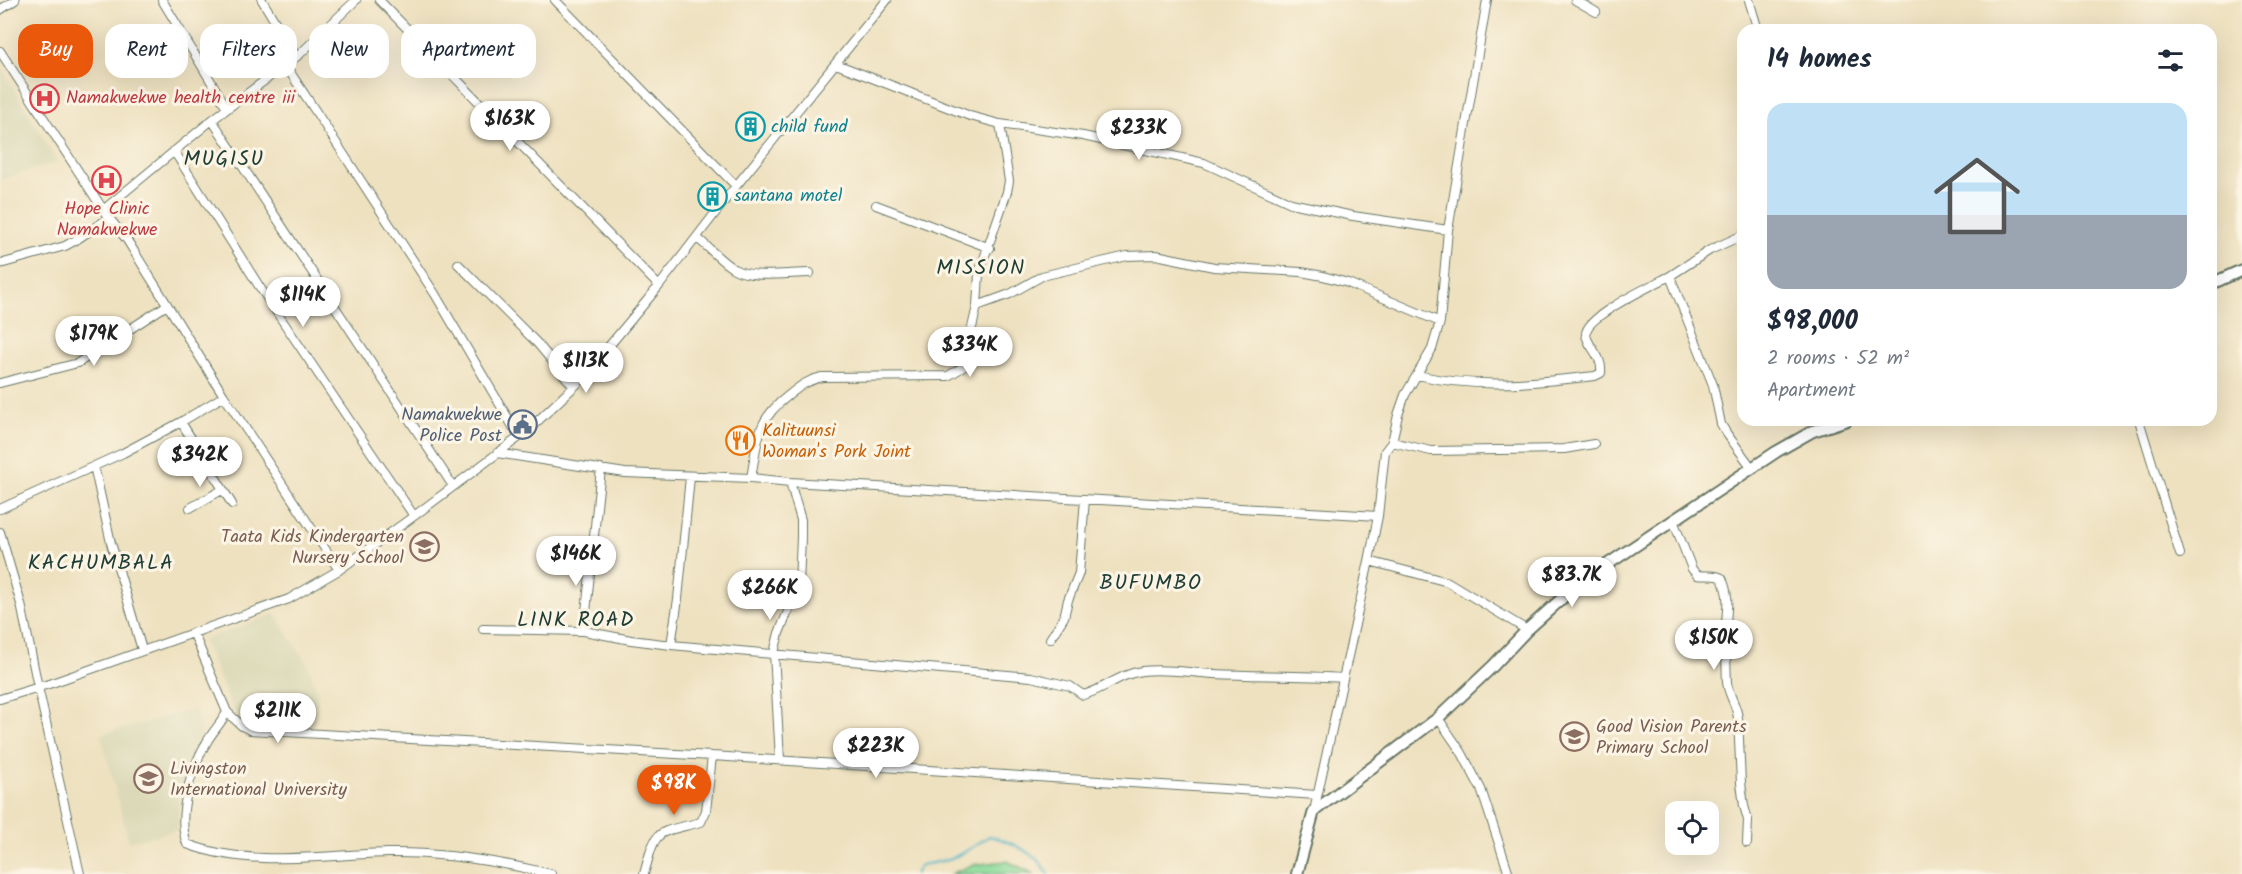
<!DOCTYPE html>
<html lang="en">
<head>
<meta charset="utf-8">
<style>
	body { margin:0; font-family:Kalam,sans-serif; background:#f6f6f7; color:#1f2937; height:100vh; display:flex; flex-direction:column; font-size:22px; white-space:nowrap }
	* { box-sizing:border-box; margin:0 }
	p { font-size:20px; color:#747a83 }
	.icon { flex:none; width:33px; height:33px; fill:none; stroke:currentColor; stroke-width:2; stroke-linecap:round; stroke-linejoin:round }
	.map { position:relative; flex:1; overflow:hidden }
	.drawer { position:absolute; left:1737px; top:24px; width:480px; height:402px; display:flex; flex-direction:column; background:#fff; border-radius:18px; box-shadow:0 6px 24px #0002 }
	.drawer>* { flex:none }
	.banner { position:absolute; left:18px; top:24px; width:570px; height:54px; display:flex; gap:12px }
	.controls { position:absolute; left:1665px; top:801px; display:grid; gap:12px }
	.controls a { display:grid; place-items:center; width:54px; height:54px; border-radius:12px; background:#fff; box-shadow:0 6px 24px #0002; font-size:30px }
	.price { position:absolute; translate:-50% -51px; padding:0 14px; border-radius:21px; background:#fff; color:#222; font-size:20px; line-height:39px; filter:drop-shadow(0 2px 3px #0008) }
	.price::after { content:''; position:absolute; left:50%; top:36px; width:18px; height:14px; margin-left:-9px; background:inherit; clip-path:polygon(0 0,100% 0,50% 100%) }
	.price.selected { background:#ea580c; color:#fff }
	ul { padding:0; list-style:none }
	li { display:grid; align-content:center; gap:12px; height:318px; padding:0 30px }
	li span { display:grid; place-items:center; height:186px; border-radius:18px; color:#555 }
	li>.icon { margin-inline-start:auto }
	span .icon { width:108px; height:108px; fill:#fffc; stroke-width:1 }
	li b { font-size:26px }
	h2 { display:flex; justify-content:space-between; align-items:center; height:72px; padding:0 30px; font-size:26px }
	.chip { padding:0 21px; border-radius:18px; background:#fff; box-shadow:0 6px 24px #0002; font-size:21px; line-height:54px }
	.chip.selected { background:#ea580c; color:#fff }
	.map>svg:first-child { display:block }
	.built { fill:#dcd9b8 }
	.green { fill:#89d999; stroke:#548b66; stroke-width:1.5 }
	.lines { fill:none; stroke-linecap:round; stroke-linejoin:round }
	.stream { stroke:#48b2c6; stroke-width:2 }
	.street-casing { stroke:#677665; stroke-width:10 }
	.secondary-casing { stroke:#677665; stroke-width:14 }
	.street { stroke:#fff; stroke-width:8 }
	.secondary { stroke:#fff; stroke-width:10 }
	.labels { text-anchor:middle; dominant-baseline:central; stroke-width:6; stroke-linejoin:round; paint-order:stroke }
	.health-label { font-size:18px; fill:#be3a42; stroke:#fcf5e5; text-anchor:start }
	.culture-label { font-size:18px; fill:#0d838f; stroke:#fcf5e5; text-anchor:start }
	.service-label { font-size:18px; fill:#4e5e75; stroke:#fcf5e5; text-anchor:end }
	.food-label { font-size:18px; fill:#c56008; stroke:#fcf5e5; text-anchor:start }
	.education-label { font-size:18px; fill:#785e54; stroke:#fcf5e5; text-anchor:start }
	.quarter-label { font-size:21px; letter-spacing:1.5px; fill:#1f3d34; stroke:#fcf5e5 }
</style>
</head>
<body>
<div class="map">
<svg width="2242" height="874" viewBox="0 0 2242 874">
	<rect width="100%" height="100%" fill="#fcf5e5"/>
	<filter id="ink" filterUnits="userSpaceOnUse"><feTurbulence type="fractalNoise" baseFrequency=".0167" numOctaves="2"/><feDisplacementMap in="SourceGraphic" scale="12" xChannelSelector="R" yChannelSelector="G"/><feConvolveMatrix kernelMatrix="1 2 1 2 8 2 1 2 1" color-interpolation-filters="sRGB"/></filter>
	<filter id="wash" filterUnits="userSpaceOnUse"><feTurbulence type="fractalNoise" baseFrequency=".008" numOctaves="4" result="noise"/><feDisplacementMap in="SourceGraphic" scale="24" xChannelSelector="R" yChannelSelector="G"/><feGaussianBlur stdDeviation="1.35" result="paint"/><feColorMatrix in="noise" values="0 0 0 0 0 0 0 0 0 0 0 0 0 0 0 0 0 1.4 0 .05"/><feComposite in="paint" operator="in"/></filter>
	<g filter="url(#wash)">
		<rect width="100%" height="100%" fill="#eee1c0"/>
		<path class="built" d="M0,65L57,162L0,180Z
			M275,614L308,665L318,694L315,726L246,722L233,710L203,640Z
			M196,709L201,736L181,792L178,830L129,842L101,734Z"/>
		<path class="green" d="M1007,861L1034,874H951L972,865Z"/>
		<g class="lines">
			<path class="stream" d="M915,874L921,865C951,861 964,854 989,836C1008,840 1040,855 1048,874"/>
		</g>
	</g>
	<g filter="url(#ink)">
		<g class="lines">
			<defs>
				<path id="street" d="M162,0L227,108
					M262,0L296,57
					M379,0L659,286
					M555,0L736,186
					M1575,0L1596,12
					M1749,0L1758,30
					M0,10L15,0
					M0,51L106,214
					M836,64L970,116L1000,124L1083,136L1204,163L1291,203L1353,216L1448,230
					M286,66L435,294L519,437
					M212,120L453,486
					M174,151L259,286L414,516
					M876,205L990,248
					M103,210L212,120L300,54L356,0
					M1743,235L1710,250L1670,276L1713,385L1721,424L1727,434L1752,468
					M697,238C709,247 720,261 734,269C751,279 789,273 810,273
					M0,264L65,246L76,240L109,218L127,240L224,396L339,570
					M458,264L537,343L574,387
					M977,306L1010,294L1042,276L1127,256L1156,255L1214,267L1301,272L1323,276L1348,283L1440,322
					M1417,375C1477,389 1534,383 1595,376L1601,373C1603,355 1587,347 1586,334C1585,316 1655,284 1670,276
					M0,383L78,363L167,305
					M2139,420L2180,554
					M181,422L232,504
					M1392,442L1431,451L1564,449L1594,444
					M497,453L625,473L751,478L790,482L1378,516
					M94,466L111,543L142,650
					M751,478C758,439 756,420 789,395C800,386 808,380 822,377L948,376L963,367L977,306L979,273L1007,192L1009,181L1000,124
					M190,508L222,490
					M0,509L123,453L181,422L224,396
					M1673,520L1692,569L1697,575C1706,577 1713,573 1722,578C1731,601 1726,606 1726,629C1726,646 1726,664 1727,682C1728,695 1737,705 1738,718L1741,783L1744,806L1748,820L1747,843
					M0,532L21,604L38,687L80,874
					M1369,561L1448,582L1527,630
					M483,629L584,631L601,469
					M584,631L631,640L671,645L678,599L690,477
					M193,632L227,712L242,726L250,730L712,756L1317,795
					M1050,639L1064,617L1068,600L1079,573L1085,499
					M671,645L1031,677L1070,686L1083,695C1104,690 1119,674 1142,671C1166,668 1191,673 1215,674C1258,676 1300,675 1343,678
					M0,699L52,683L289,599L339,570L414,516L526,432L580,381L659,286L736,186L887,0
					M227,712C222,722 214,730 208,740C192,766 176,815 187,844C250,868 322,855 387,853C443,852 497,861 551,874
					M1438,718L1462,753L1481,789L1509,874
					M780,760L774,653L779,633L799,585L801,537V520L790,482
					M1314,811L1369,561L1378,516L1385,451L1392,442L1398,415L1405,395L1432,349L1440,322L1448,230L1487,0
					M644,874C657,827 654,834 701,822L706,811L712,756"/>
				<path id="secondary" d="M2211,284L2242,270
					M1297,874L1314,811L1438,718L1493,666L1527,630L1578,584L1776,452L1813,431L1847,420"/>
			</defs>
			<use href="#street" class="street-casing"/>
			<use href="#secondary" class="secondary-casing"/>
			<use href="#street" class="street"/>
			<use href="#secondary" class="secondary"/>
		</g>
	</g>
	<defs>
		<symbol id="hospital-ring" viewBox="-11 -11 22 22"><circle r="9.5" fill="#fcf5e5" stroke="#e0444e" stroke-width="1.5"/><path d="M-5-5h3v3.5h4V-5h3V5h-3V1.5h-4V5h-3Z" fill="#e0444e"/></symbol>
		<symbol id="building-ring" viewBox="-11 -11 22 22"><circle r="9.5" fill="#fcf5e5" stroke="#0f9aa8" stroke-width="1.5"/><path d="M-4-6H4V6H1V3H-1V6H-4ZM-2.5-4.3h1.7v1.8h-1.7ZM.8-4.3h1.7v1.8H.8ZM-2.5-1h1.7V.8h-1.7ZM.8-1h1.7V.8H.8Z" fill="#0f9aa8"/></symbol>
		<symbol id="civic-ring" viewBox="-11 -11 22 22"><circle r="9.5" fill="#fcf5e5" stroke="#5c6f8a" stroke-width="1.5"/><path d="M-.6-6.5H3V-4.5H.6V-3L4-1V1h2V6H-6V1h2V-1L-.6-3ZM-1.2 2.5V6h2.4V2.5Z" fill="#5c6f8a"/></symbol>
		<symbol id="restaurant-ring" viewBox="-11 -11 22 22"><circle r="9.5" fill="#fcf5e5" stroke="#e8710a" stroke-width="1.5"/><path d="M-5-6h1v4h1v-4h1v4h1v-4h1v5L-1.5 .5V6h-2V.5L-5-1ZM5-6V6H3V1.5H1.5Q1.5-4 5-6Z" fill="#e8710a"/></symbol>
		<symbol id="school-ring" viewBox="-11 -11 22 22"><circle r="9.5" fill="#fcf5e5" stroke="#8d6e63" stroke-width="1.5"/><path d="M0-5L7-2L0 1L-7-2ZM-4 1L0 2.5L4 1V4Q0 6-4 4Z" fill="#8d6e63"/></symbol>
		<symbol id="university-ring" viewBox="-11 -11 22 22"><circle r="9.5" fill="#fcf5e5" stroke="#8d6e63" stroke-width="1.5"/><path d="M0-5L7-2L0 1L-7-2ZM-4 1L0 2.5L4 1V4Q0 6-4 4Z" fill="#8d6e63"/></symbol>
	</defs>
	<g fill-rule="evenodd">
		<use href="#hospital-ring" x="28" y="82" width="33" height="33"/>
		<use href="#building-ring" x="734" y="110" width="33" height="33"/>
		<use href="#hospital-ring" x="90" y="164" width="33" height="33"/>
		<use href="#building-ring" x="696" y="180" width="33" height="33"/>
		<use href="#civic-ring" x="506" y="408" width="33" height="33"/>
		<use href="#restaurant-ring" x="724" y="424" width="33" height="33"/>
		<use href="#school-ring" x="408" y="530" width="33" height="33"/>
		<use href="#school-ring" x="1558" y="720" width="33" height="33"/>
		<use href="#university-ring" x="132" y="762" width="33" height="33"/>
	</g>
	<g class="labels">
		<g class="health-label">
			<text x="66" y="98">Namakwekwe health centre iii</text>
			<text x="107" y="209" text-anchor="middle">Hope Clinic<tspan x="107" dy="21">Namakwekwe</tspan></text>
		</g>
		<g class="culture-label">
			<text x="771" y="127">child fund</text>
			<text x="734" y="196">santana motel</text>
		</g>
		<g class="service-label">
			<text x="502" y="415">Namakwekwe<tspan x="502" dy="21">Police Post</tspan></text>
		</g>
		<g class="food-label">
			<text x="762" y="431">Kalituunsi<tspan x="762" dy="21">Woman's Pork Joint</tspan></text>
		</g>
		<g class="education-label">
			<text x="404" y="537" text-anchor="end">Taata Kids Kindergarten<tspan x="404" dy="21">Nursery School</tspan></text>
			<text x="1596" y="727">Good Vision Parents<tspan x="1596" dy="21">Primary School</tspan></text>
			<text x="170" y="769">Livingston<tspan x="170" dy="21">International University</tspan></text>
		</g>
		<g class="quarter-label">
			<text x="224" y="159">MUGISU</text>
			<text x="981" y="268">MISSION</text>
			<text x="101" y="563">KACHUMBALA</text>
			<text x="1151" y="583">BUFUMBO</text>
			<text x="576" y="620">LINK ROAD</text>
		</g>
	</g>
</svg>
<div class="controls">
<a><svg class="icon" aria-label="locate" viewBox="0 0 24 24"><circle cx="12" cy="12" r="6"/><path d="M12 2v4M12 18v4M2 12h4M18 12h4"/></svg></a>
</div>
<b class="price" style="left:510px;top:152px">$163K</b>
<b class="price" style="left:1139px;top:161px">$233K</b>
<b class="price" style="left:303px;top:328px">$114K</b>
<b class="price" style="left:94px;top:367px">$179K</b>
<b class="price" style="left:970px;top:378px">$334K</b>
<b class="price" style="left:586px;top:394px">$113K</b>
<b class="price" style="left:200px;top:488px">$342K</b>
<b class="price" style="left:576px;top:587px">$146K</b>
<b class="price" style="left:1572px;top:608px">$83.7K</b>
<b class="price" style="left:770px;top:621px">$266K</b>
<b class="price" style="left:1714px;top:671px">$150K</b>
<b class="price" style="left:278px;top:744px">$211K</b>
<b class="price" style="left:876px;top:779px">$223K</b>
<b class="price selected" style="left:674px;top:816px">$98K</b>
<div class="banner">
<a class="chip selected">Buy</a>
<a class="chip">Rent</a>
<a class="chip">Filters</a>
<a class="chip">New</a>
<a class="chip">Apartment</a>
</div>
<section class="drawer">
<h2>14 homes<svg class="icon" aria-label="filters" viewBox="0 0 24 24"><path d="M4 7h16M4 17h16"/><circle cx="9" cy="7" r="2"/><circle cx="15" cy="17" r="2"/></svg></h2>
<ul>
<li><span style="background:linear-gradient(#bfe0f5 60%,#9aa5b1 0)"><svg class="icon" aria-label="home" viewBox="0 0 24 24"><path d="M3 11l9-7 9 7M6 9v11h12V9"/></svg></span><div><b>$98,000</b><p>2 rooms · 52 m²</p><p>Apartment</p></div></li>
</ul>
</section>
</div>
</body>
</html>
